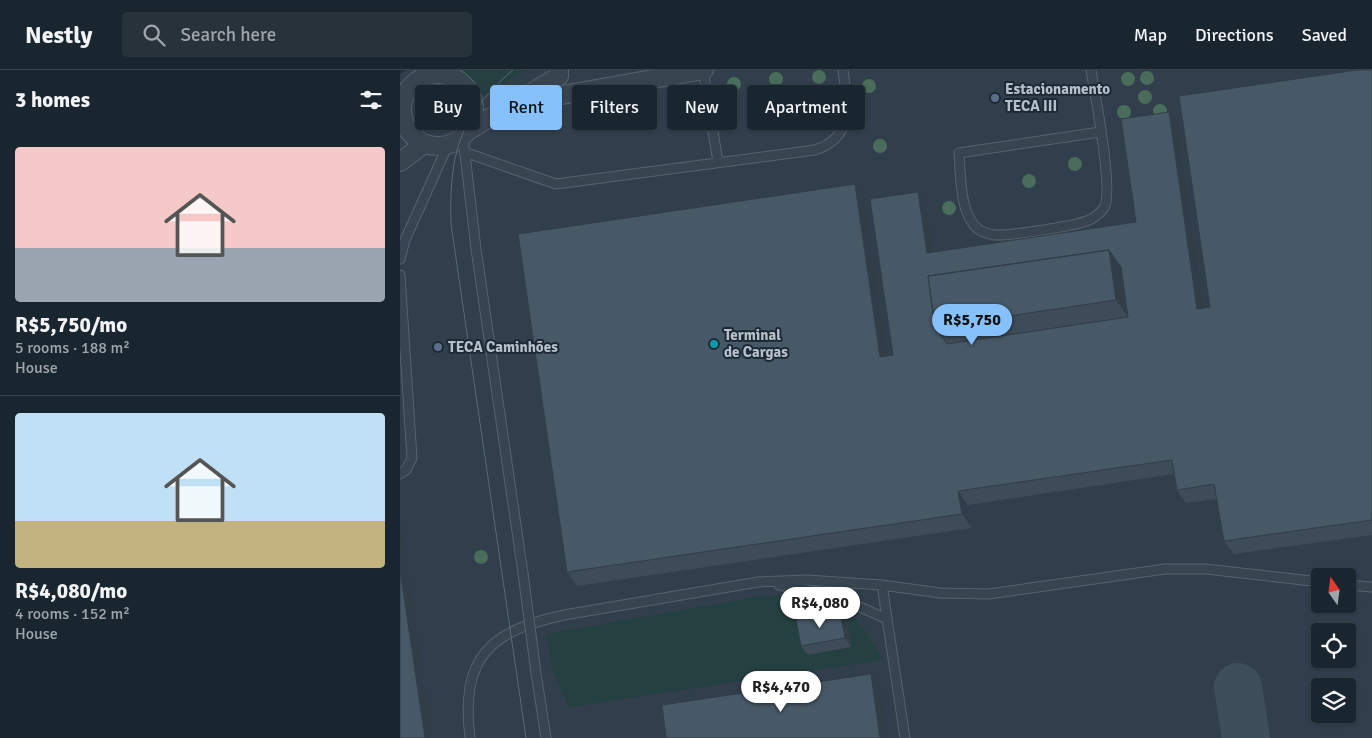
<!DOCTYPE html>
<html lang="en">
<head>
<meta charset="utf-8">
<style>
	body { margin:0; font-family:Signika,sans-serif; background:#27323b; color:#f1f3f6; height:100vh; display:flex; flex-direction:column; font-size:19px; white-space:nowrap }
	* { box-sizing:border-box; margin:0 }
	p { font-size:16px; color:#9fa5aa }
	.icon { flex:none; width:28px; height:28px; fill:none; stroke:currentColor; stroke-width:2; stroke-linecap:round; stroke-linejoin:round }
	.map { position:relative; flex:1; overflow:hidden }
	.details { display:flex; flex-direction:column; background:#1a262f; width:400px }
	.details>* { flex:none }
	.hud { position:absolute; left:15px; top:15px; width:475px; height:45px; display:flex; gap:10px }
	.needle { width:32px; rotate:346deg }
	.tools { position:absolute; left:911px; top:498px; display:grid; gap:10px }
	.tools a { display:grid; place-items:center; width:45px; height:45px; border-radius:5px; background:#1a262f; box-shadow:0 1px 4px #0004,0 0 0 1px #38434b; font-size:25px }
	.price { position:absolute; translate:-50% -42px; padding:0 11px; border-radius:18px; background:#fff; color:#222; font-size:16px; line-height:32px; filter:drop-shadow(0 1px 2px #0008) }
	.price::after { content:''; position:absolute; left:50%; top:30px; width:15px; height:11px; margin-left:-8px; background:inherit; clip-path:polygon(0 0,100% 0,50% 100%) }
	.price.current { background:#87c1fc; color:#111 }
	ul { padding:0; list-style:none }
	li { display:grid; align-content:center; gap:10px; height:265px; padding:0 15px }
	li+li { border-top:1px solid #38434b }
	li span { display:grid; place-items:center; height:155px; border-radius:5px; color:#555 }
	li>.icon { margin-inline-start:auto }
	span .icon { width:90px; height:90px; fill:#fffc; stroke-width:1 }
	li b { font-size:21px }
	h2 { display:flex; justify-content:space-between; align-items:center; height:60px; padding:0 15px; font-size:21px }
	.pill { padding:0 18px; border-radius:5px; background:#1a262f; box-shadow:0 1px 4px #0004,0 0 0 1px #38434b; font-size:18px; line-height:45px }
	.pill.current { background:#87c1fc; color:#111 }
	header { display:flex; align-items:center; gap:30px; box-sizing:border-box; height:70px; padding:0 25px; background:#1a262f; border-bottom:1px solid #38434b }
	header strong { font-size:24px }
	nav { display:flex; gap:28px; margin-inline-start:auto; font-size:18px }
	.search { width:350px; height:45px; background:#27323b; display:flex; align-items:center; gap:12px; box-sizing:border-box; padding:0 18px; border-radius:5px; color:#9fa5aa; font-size:19px }
	main { display:flex; flex:1; min-height:0 }
	.map>svg:first-child { display:block }
	.airport { fill:#313f4c; fill-rule:evenodd }
	.green { fill:#254040 }
	.lines { fill:none; stroke-linecap:round; stroke-linejoin:round }
	.taxiway { stroke:#3e4e5a; stroke-width:48 }
	.lane-casing { stroke:#56626d; stroke-width:11 }
	.street-casing { stroke:#56626d; stroke-width:20 }
	.lane { stroke:#38444f; stroke-width:9 }
	.street { stroke:#38444f; stroke-width:18 }
	.tram { stroke:#596976; stroke-width:1 }
	.lane-bridge-casing { stroke:#56626d; stroke-width:11; stroke-linecap:butt }
	.lane-bridge { stroke:#38444f; stroke-width:9 }
	.tree { fill:#4a6c5a }
	.wall { fill:#3d4c58 }
	.shaded-wall { fill:#323e47 }
	.building { fill:#475866; stroke:#323e47; fill-rule:evenodd }
	.service-dot { fill:#5c6f8a; stroke:#1d2934; stroke-width:2 }
	.culture-dot { fill:#0f9aa8; stroke:#1d2934; stroke-width:2 }
	.labels { text-anchor:middle; dominant-baseline:central; stroke-width:4; stroke-linejoin:round; paint-order:stroke }
	.poi-label { font-size:15px; font-weight:bold; fill:#b4bfca; stroke:#1d2934; text-anchor:start }
</style>
</head>
<body>
<header>
<strong>Nestly</strong>
<div class="search"><svg class="icon" aria-label="search" viewBox="0 0 24 24"><circle cx="10" cy="10" r="6"/><path d="M15 15l6 6"/></svg>Search here</div>
<nav><a>Map</a><a>Directions</a><a>Saved</a></nav>
</header>
<main>
<section class="details">
<h2>3 homes<svg class="icon" aria-label="filters" viewBox="0 0 24 24"><path d="M4 7h16M4 17h16"/><circle cx="9" cy="7" r="2"/><circle cx="15" cy="17" r="2"/></svg></h2>
<ul>
<li><span style="background:linear-gradient(#f6c9c9 65%,#9aa5b1 0)"><svg class="icon" aria-label="home" viewBox="0 0 24 24"><path d="M3 11l9-7 9 7M6 9v11h12V9"/></svg></span><div><b>R$5,750/mo</b><p>5 rooms · 188 m²</p><p>House</p></div></li>
<li><span style="background:linear-gradient(#bfe0f5 70%,#c2b280 0)"><svg class="icon" aria-label="home" viewBox="0 0 24 24"><path d="M3 11l9-7 9 7M6 9v11h12V9"/></svg></span><div><b>R$4,080/mo</b><p>4 rooms · 152 m²</p><p>House</p></div></li>
</ul>
</section>
<div class="map">
<svg width="972" height="668" viewBox="0 0 972 668">
	<rect width="100%" height="100%" fill="#23323f"/>
	<path class="airport" d="M7,0H972V668H0V4ZM920,506H948V534H920ZM920,561H948V589H920ZM920,616H948V644H920Z"/>
	<path class="green" d="M62,0H127L84,26Z
		M393,525C444,533 459,544 483,590L169,637L152,599L146,564L363,526Z"/>
	<g class="lines">
		<path class="taxiway" d="M838,617L846,668"/>
		<defs>
			<path id="lane" d="M303,0L318,92
				M691,0C695,24 714,122 704,138C700,143 694,148 689,150C676,156 609,166 595,165C589,164 583,163 578,159C559,143 561,105 559,83L700,62
				M63,67L76,179L123,503
				M64,82L156,114L415,80C455,67 447,34 443,0
				M0,189L5,170L48,75
				M0,205L12,388L6,400L0,404
				M379,515L433,525L487,549
				M482,515L505,668
				M948,515L972,517
				M136,603L146,668
				M70,668C60,587 90,561 164,545L358,512L407,510L482,515L540,523L589,524L765,499H806L920,512"/>
			<path id="street" d="M2 40a36 36 0 1 1 72 0a36 36 0 1 1-72 0Z
				M117,33L304,0
				M68,61L159,6V0
				M0,92L24,74"/>
		</defs>
		<use href="#lane" class="lane-casing"/>
		<use href="#street" class="street-casing"/>
		<use href="#lane" class="lane"/>
		<use href="#street" class="street"/>
		<path class="tram" d="M113,0C59,46 49,84 51,154L126,668"/>
		<defs>
			<path id="lane-bridge" d="M123,503L136,603"/>
		</defs>
		<use href="#lane-bridge" class="lane-bridge-casing"/>
		<use href="#lane-bridge" class="lane-bridge"/>
	</g>
	<g class="tree">
		<circle cx="419" cy="7" r="7"/>
		<circle cx="747" cy="8" r="7"/>
		<circle cx="376" cy="9" r="7"/>
		<circle cx="728" cy="9" r="7"/>
		<circle cx="334" cy="14" r="7"/>
		<circle cx="469" cy="16" r="7"/>
		<circle cx="745" cy="27" r="7"/>
		<circle cx="276" cy="28" r="7"/>
		<circle cx="760" cy="41" r="7"/>
		<circle cx="724" cy="42" r="7"/>
		<circle cx="480" cy="76" r="7"/>
		<circle cx="675" cy="94" r="7"/>
		<circle cx="629" cy="111" r="7"/>
		<circle cx="549" cy="138" r="7"/>
		<circle cx="81" cy="487" r="7"/>
	</g>
	<path class="wall" d="M972,0V465L834,484L824,471L817,429L786,433L777,420L774,404L568,435L571,458L177,516L167,502L455,114L465,128L488,286L493,285L527,135L534,182L736,152L778,56L805,238L810,237Z
		M447,551L451,577L408,585L401,576Z"/>
	<path class="shaded-wall" d="M769,42L778,56L807,253L797,239Z
		M455,114L465,128L490,300L480,287Z
		M518,122L527,135L536,196L527,183Z
		M709,180L730,210L738,261L716,230Z
		M558,421L568,435L571,458L562,444Z
		M0,452L1,453L32,668H25L0,499Z
		M440,542L447,551L451,577L445,568Z
		M471,604L481,617L487,668H480Z"/>
	<path class="building" d="M957,0H972V450L824,471L814,414L777,420L772,390L558,421L562,444L167,502L118,164L455,114L480,287L493,285L470,129L518,122L527,183L736,152L721,49L769,42L797,239L810,237L779,26ZM709,180L721,197L728,247L547,274L535,257L528,206Z
		M709,180L716,230L535,257L528,206Z
		M0,499L25,668H0Z
		M440,542L445,568L401,576L396,549Z
		M471,604L480,668H266L262,635Z"/>
	<g class="service-dot">
		<circle cx="595" cy="28" r="5"/>
		<circle cx="38" cy="277" r="5"/>
	</g>
	<circle class="culture-dot" cx="314" cy="274" r="5"/>
	<g class="labels">
		<g class="poi-label">
			<text x="605" y="19">Estacionamento<tspan x="605" dy="17">TECA III</tspan></text>
			<text x="324" y="265">Terminal<tspan x="324" dy="17">de Cargas</tspan></text>
			<text x="48" y="277">TECA Caminhões</text>
		</g>
	</g>
</svg>
<div class="tools">
<a><svg class="needle" viewBox="-14 -14 28 28"><path d="M0-13l5 13h-10z" fill="#e53935"/><path d="M0 13l5-13h-10z" fill="#9fa5aa"/></svg></a>
<a><svg class="icon" aria-label="locate" viewBox="0 0 24 24"><circle cx="12" cy="12" r="6"/><path d="M12 2v4M12 18v4M2 12h4M18 12h4"/></svg></a>
<a><svg class="icon" aria-label="layers" viewBox="0 0 24 24"><path d="M12 4l9 5-9 5-9-5zM3 14l9 5 9-5"/></svg></a>
</div>
<b class="price current" style="left:572px;top:276px">R$5,750</b>
<b class="price" style="left:420px;top:559px">R$4,080</b>
<b class="price" style="left:381px;top:643px">R$4,470</b>
<div class="hud">
<a class="pill">Buy</a>
<a class="pill current">Rent</a>
<a class="pill">Filters</a>
<a class="pill">New</a>
<a class="pill">Apartment</a>
</div>
</div>
</main>
</body>
</html>
